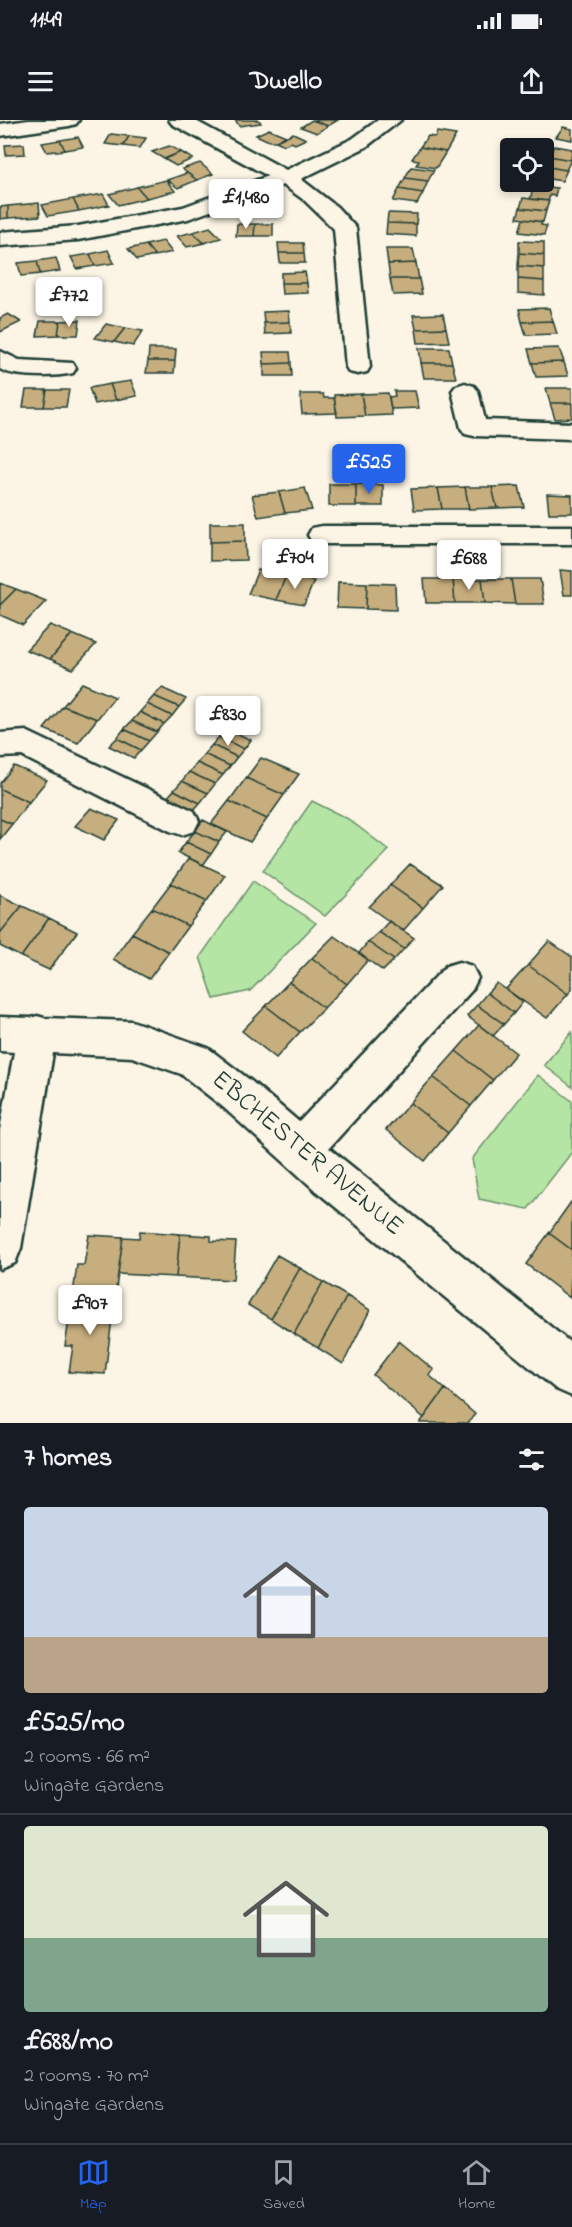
<!DOCTYPE html>
<html lang="en">
<head>
<meta charset="utf-8">
<style>
	body { margin:0; font-family:"Indie Flower",sans-serif; background:#242831; color:#f1f3f6; height:100vh; display:flex; flex-direction:column; font-size:22px; white-space:nowrap }
	* { box-sizing:border-box; margin:0 }
	p { font-size:20px; color:#9ea1a6 }
	.icon { flex:none; width:33px; height:33px; fill:none; stroke:currentColor; stroke-width:2; stroke-linecap:round; stroke-linejoin:round }
	.map { position:relative; height:1303px; overflow:hidden }
	.drawer { display:flex; flex-direction:column; background:#171b24; flex:1 }
	.drawer>* { flex:none }
	.buttons { position:absolute; left:500px; top:18px; display:grid; gap:12px }
	.buttons a { display:grid; place-items:center; width:54px; height:54px; border-radius:6px; background:#171b24; box-shadow:0 3px 9px #0003; font-size:30px }
	.price { position:absolute; translate:-50% -51px; padding:0 14px; border-radius:6px; background:#fff; color:#222; font-size:20px; line-height:39px; filter:drop-shadow(0 2px 3px #0008) }
	.price::after { content:''; position:absolute; left:50%; top:36px; width:18px; height:14px; margin-left:-9px; background:inherit; clip-path:polygon(0 0,100% 0,50% 100%) }
	.price.selected { background:#2563eb; color:#fff }
	ul { padding:0; list-style:none }
	li { display:grid; align-content:center; gap:12px; height:318px; padding:0 24px }
	li+li { border-top:2px solid #363941 }
	li span { display:grid; place-items:center; height:186px; border-radius:6px; color:#555 }
	li>.icon { margin-inline-start:auto }
	span .icon { width:108px; height:108px; fill:#fffc; stroke-width:1 }
	li b { font-size:26px }
	h2 { display:flex; justify-content:space-between; align-items:center; height:72px; padding:0 24px; font-size:26px }
	.status { display:flex; justify-content:space-between; align-items:center; height:42px; padding:0 30px; background:#171b24; direction:ltr }
	.status svg { height:16px; fill:currentColor }
	header { display:flex; justify-content:space-between; align-items:center; height:78px; padding:0 24px; background:#171b24; font-size:27px; font-weight:700 }
	.menu { display:flex; justify-content:space-around; align-items:center; height:84px; border-top:2px solid #363941; background:#171b24; font-size:16px; color:#9ea1a6 }
	.menu a { display:grid; justify-items:center; gap:3px }
	.menu .selected { color:#2563eb }
	.map>svg:first-child { display:block }
	.green { fill:#b5e5a4; stroke:#6a916c; stroke-width:1.5 }
	.building { fill:#c7ae7e; stroke:#1f3d34; stroke-width:1.5 }
	.lines { fill:none; stroke-linecap:round; stroke-linejoin:round }
	.minor-casing { stroke:#1f3d34; stroke-width:5 }
	.minor { fill:#fcf5e5; fill-rule:evenodd }
	.labels { text-anchor:middle; dominant-baseline:central; stroke-width:5; stroke-linejoin:round; paint-order:stroke }
	.near-street-label { font-size:26px; fill:#1f3d34; stroke:#fcf5e5 }
</style>
</head>
<body>
<div class="status"><b>11:49</b><svg viewBox="0 0 49 12"><path d="M0 12V9h3v3zM5 12V6h3v6zM10 12V3h3v9zM15 12V0h3v12zM26 1h20v11H26zM47 4h2v5h-2z"/></svg></div>
<header><svg class="icon" aria-label="menu" viewBox="0 0 24 24"><path d="M4 6h16M4 12h16M4 18h16"/></svg>Dwello<svg class="icon" aria-label="share" viewBox="0 0 24 24"><path d="M12 15V3M7 8l5-5 5 5M5 13v7h14v-7"/></svg></header>
<div class="map">
<svg width="572" height="1303" viewBox="0 0 572 1303">
	<rect width="100%" height="100%" fill="#fcf5e5"/>
	<filter id="ink" filterUnits="userSpaceOnUse"><feTurbulence type="fractalNoise" baseFrequency=".0167" numOctaves="2"/><feDisplacementMap in="SourceGraphic" scale="12" xChannelSelector="R" yChannelSelector="G"/><feConvolveMatrix kernelMatrix="1 2 1 2 8 2 1 2 1" color-interpolation-filters="sRGB"/></filter>
	<g filter="url(#ink)">
		<path class="green" d="M312,681L348,699L389,730L325,796L263,751Z
			M253,761L316,803L250,871L214,879L200,837Z
			M572,912V967L544,945Z
			M538,955L572,981V1032L528,1089L479,1079L472,1039Z"/>
		<path class="building" d="M235,0H259L261,3L239,6Z
			M312,0L328,6L317,13L301,7Z
			M312,0H338L328,6Z
			M563,7L572,9V20L556,17Z
			M269,9L286,16L276,21H269L256,15Z
			M437,12L456,15L446,32L420,27L428,16L435,17Z
			M293,13L306,19L295,24L291,22L284,25L276,21Z
			M111,14L129,16L123,26L105,24Z
			M129,16L146,18L140,28L123,26Z
			M78,17L83,27L65,30L60,20Z
			M60,20L65,30L47,32L42,23Z
			M24,24L25,34L6,35L5,25Z
			M169,26L181,32L164,39L152,32Z
			M554,26L572,29L571,40L549,36Z
			M420,27L446,32L436,48L416,45L419,40L412,39Z
			M181,32L193,39L176,46L164,39Z
			M549,36L571,40L566,50L543,46Z
			M200,43L213,54L197,60L182,49Z
			M543,46L566,50H567L562,61L543,58Z
			M411,47L434,50L428,61L405,58Z
			M187,53L197,60L178,68L167,60Z
			M405,58L428,61L423,73L399,69Z
			M166,60L175,71L147,78L137,67Z
			M534,66L557,68L555,76L550,75L548,81L530,79Z
			M137,67L147,78L118,85L109,74Z
			M399,69L423,73L417,84L393,81Z
			M103,74L109,85L79,91L73,79Z
			M523,78L549,81L546,91L520,88Z
			M73,79L79,91L48,96L42,85Z
			M39,83L40,96L8,98V86Z
			M8,86V98L0,99V87Z
			M520,88L546,91L543,102L517,98Z
			M388,93L417,94L416,104L387,103Z
			M523,99L542,102L541,105L547,106L544,115L519,112Z
			M387,103L416,104V116L386,114Z
			M237,104H255L254,116H236Z
			M255,104H273V116H254Z
			M210,107L221,118L204,123L193,112Z
			M193,112L204,123L187,127L177,116Z
			M163,121L172,132L155,136L146,125Z
			M519,121L544,122V135L519,133Z
			M278,123H303L304,133H279Z
			M146,125L155,136L137,140L128,129Z
			M386,129H413L416,143L388,144Z
			M108,130L114,143L95,146L90,134Z
			M279,133H304L305,143H280Z
			M519,133L544,135V148L518,146Z
			M90,134L95,146L77,149L71,137Z
			M56,138L60,151L40,154L37,141Z
			M37,141L40,154L21,156L18,143Z
			M416,143L419,159H390L388,144Z
			M518,146L544,148V161L518,159Z
			M305,152L307,163H281V153Z
			M390,159H419L422,174L393,175Z
			M518,159L544,161V175L518,173Z
			M281,163H307L308,173L282,174Z
			M549,188L553,201L522,202L519,189Z
			M289,191L290,202L264,203L263,192Z
			M8,194L21,202L0,212V198Z
			M443,194L446,208L416,209L413,195Z
			M80,200L78,215H58L60,201Z
			M40,201H60L58,215L37,216Z
			M553,201L557,214L526,215L522,202Z
			M290,202L291,213L265,214L264,203Z
			M106,204L125,208L114,222L95,218Z
			M125,208L143,211L133,226L114,222Z
			M446,208L449,222L418,223L416,209Z
			M419,228H449L452,243H421Z
			M559,228L564,242L532,243L528,229Z
			M149,229H176L175,241H148Z
			M263,232H290L291,243L264,244Z
			M148,241H175L174,253H146Z
			M564,242L568,256L536,257L532,243Z
			M291,243L292,256H264V244Z
			M421,243H452L456,258H424Z
			M131,261L137,276L116,280L110,264Z
			M110,264L116,280L95,284L89,268Z
			M546,268H572V283H550Z
			M26,270H47L44,287H23Z
			M47,270H69L66,287H44Z
			M394,271H415L419,288L391,289L389,277L395,276Z
			M388,273L392,295L365,296L361,274Z
			M300,274H323L324,278H334L337,293L302,294Z
			M361,274L365,296L337,297L334,275Z
			M550,283H572V298L555,299Z
			M329,364H356V386H329Z
			M356,364L383,365V386H356Z
			M519,366L524,387L497,388L492,367Z
			M465,367H492L497,388L469,389Z
			M465,367L469,389H442L438,368Z
			M305,368L312,390L285,393L279,372Z
			M438,368L442,389L414,390L411,369Z
			M279,372L285,393L258,397L252,375Z
			M547,374L572,375V393H549Z
			M210,403H245V421L210,422Z
			M245,421L246,440L210,441V422Z
			M258,450L286,456L276,480L248,474Z
			M560,450L572,451V475H564Z
			M286,456L314,461L304,485L276,480Z
			M424,459H453L455,483H426Z
			M453,459H482L485,483H455Z
			M482,459H511L515,484L485,483Z
			M511,459H540L544,484H515Z
			M338,462L367,463L366,489L337,488Z
			M0,463L16,469L0,485Z
			M367,463L395,464L396,490L366,489Z
			M16,469L46,481L23,505L0,495V485Z
			M50,505L72,514L50,539L26,530Z
			M72,514L96,524L73,549L50,539Z
			M82,563L115,577L97,599L63,586Z
			M162,568L186,579L179,587L154,576Z
			M154,576L179,587L172,596L147,584Z
			M147,584L172,596L164,604L140,592Z
			M63,586L97,599L78,623L44,609Z
			M140,592L164,604L157,612L132,601Z
			M132,601L157,612L149,621L124,609Z
			M226,608L251,620L244,629L219,617Z
			M124,609L149,621L141,630L117,618Z
			M219,617L244,629L237,637L212,625Z
			M117,618L141,630L134,638L109,626Z
			M212,625L237,637L230,646L204,634Z
			M204,634L230,646L223,655L197,643Z
			M261,638L299,654L284,675L246,658Z
			M197,643L223,655L215,664L189,652Z
			M14,646L47,660L29,682L0,669V663Z
			M189,652L215,664L208,673L182,661Z
			M246,658L284,675L267,699L229,681Z
			M182,661L208,673L200,683L174,670Z
			M0,669L29,682L12,704L0,699Z
			M174,670L200,683L192,692L166,679Z
			M229,681L267,699L250,722L211,704Z
			M91,688L119,700L104,720L75,706Z
			M0,699L12,704L0,719Z
			M203,700L227,712L219,722L195,711Z
			M195,711L219,722L211,734L186,722Z
			M186,722L211,734L203,745L178,733Z
			M189,738L225,755L207,781L171,763Z
			M410,744L443,765L423,788L390,765Z
			M171,763L207,781L188,806L152,788Z
			M390,765L423,788L403,811L369,787Z
			M0,775L22,786L0,813Z
			M22,786L49,798L21,837L0,826V813Z
			M152,788L188,806L169,832L132,813Z
			M49,798L77,812L49,850L21,837Z
			M389,801L414,818L404,829L379,812Z
			M379,812L404,829L394,840L368,822Z
			M132,813L169,832L149,859L113,839Z
			M334,816L368,840L347,864L312,838Z
			M549,821L572,837V869L568,874L528,845Z
			M368,822L394,840L383,851L359,833Z
			M312,838L347,864L324,888L289,862Z
			M528,845L568,874L547,898L506,869Z
			M289,862L324,888L300,912L266,886Z
			M497,863L523,882L514,893L487,873Z
			M487,873L514,893L504,904L477,885Z
			M477,885L504,904L493,916L467,896Z
			M266,886L300,912L276,938L242,911Z
			M479,905L516,933L493,960L456,931Z
			M456,931L493,960L471,986L433,957Z
			M433,957L471,986L448,1013L410,983Z
			M410,983L448,1013L425,1041L386,1010Z
			M571,1082L572,1083V1130L549,1113Z
			M140,1111L180,1114L176,1157L118,1154L123,1117L139,1118Z
			M549,1113L572,1130L570,1178L526,1144Z
			M180,1114L211,1116V1121L236,1122L233,1160L176,1157Z
			M89,1115L123,1117L114,1183L72,1181L77,1145H84Z
			M277,1135L300,1148L271,1199L248,1185Z
			M300,1148L323,1162L294,1214L271,1199Z
			M323,1162L347,1176L318,1228L294,1214Z
			M347,1176L370,1190L343,1244L318,1228Z
			M72,1181L114,1183L105,1254L69,1252L73,1226H65Z
			M399,1221L434,1250L429,1255L445,1269L424,1298L373,1255Z
			M445,1269L475,1294L468,1303H420Z"/>
		<g class="lines">
			<defs>
				<path id="minor" d="M29,0H79L76,4L69,6L0,16V4Z
					M169,0H194L286,50L352,19L378,0H401L366,27L301,59L337,87L356,108L370,247L367,252L358,254L349,252L346,247L334,109L304,80L283,65L188,99L78,120L0,126V112L78,106L183,87L268,56L172,4Z
					M0,231L19,240L73,243L76,248L73,253C56,257 14,258 0,249Z
					M465,263L474,266L478,271L485,300L572,303V319L474,316L465,314L461,308L452,271L456,266Z
					M322,406H572V424H322L312,422L308,415L312,408Z
					M26,611L194,691L199,701L194,711L182,715L170,711L22,636L0,637V613Z
					M459,842L472,846L478,858L472,870L329,1028L572,1224V1276L556,1269L316,1071L223,987L181,954L132,937L53,933L21,1128L15,1143L0,1149V1010L14,932L0,931V897L31,898L37,896L44,898L132,901L208,928L251,961L299,1002L446,846Z"/>
			</defs>
			<use href="#minor" class="minor-casing"/>
			<use href="#minor" class="minor"/>
		</g>
	</g>
	<g class="labels">
		<g class="near-street-label">
			<text transform="translate(307 1034) rotate(40)">EBCHESTER AVENUE</text>
		</g>
	</g>
</svg>
<div class="buttons">
<a><svg class="icon" aria-label="locate" viewBox="0 0 24 24"><circle cx="12" cy="12" r="6"/><path d="M12 2v4M12 18v4M2 12h4M18 12h4"/></svg></a>
</div>
<b class="price" style="left:246px;top:110px">£1,480</b>
<b class="price" style="left:69px;top:208px">£772</b>
<b class="price selected" style="left:369px;top:375px">£525</b>
<b class="price" style="left:295px;top:470px">£704</b>
<b class="price" style="left:469px;top:471px">£688</b>
<b class="price" style="left:228px;top:627px">£830</b>
<b class="price" style="left:90px;top:1216px">£907</b>
</div>
<section class="drawer">
<h2>7 homes<svg class="icon" aria-label="filters" viewBox="0 0 24 24"><path d="M4 7h16M4 17h16"/><circle cx="9" cy="7" r="2"/><circle cx="15" cy="17" r="2"/></svg></h2>
<ul>
<li><span style="background:linear-gradient(#c9d6e8 70%,#b9a48a 0)"><svg class="icon" aria-label="home" viewBox="0 0 24 24"><path d="M3 11l9-7 9 7M6 9v11h12V9"/></svg></span><div><b>£525/mo</b><p>2 rooms · 66 m²</p><p>Wingate Gardens</p></div></li>
<li><span style="background:linear-gradient(#dfe7d0 60%,#7fa58c 0)"><svg class="icon" aria-label="home" viewBox="0 0 24 24"><path d="M3 11l9-7 9 7M6 9v11h12V9"/></svg></span><div><b>£688/mo</b><p>2 rooms · 70 m²</p><p>Wingate Gardens</p></div></li>
</ul>
</section>
<nav class="menu">
<a class="selected"><svg class="icon" aria-label="map" viewBox="0 0 24 24"><path d="M3 6l6-2 6 2 6-2v14l-6 2-6-2-6 2zM9 4v14M15 6v14"/></svg>Map</a>
<a><svg class="icon" aria-label="saved" viewBox="0 0 24 24"><path d="M7 4h10v16l-5-4-5 4z"/></svg>Saved</a>
<a><svg class="icon" aria-label="home" viewBox="0 0 24 24"><path d="M3 11l9-7 9 7M6 9v11h12V9"/></svg>Home</a>
</nav>
</body>
</html>
